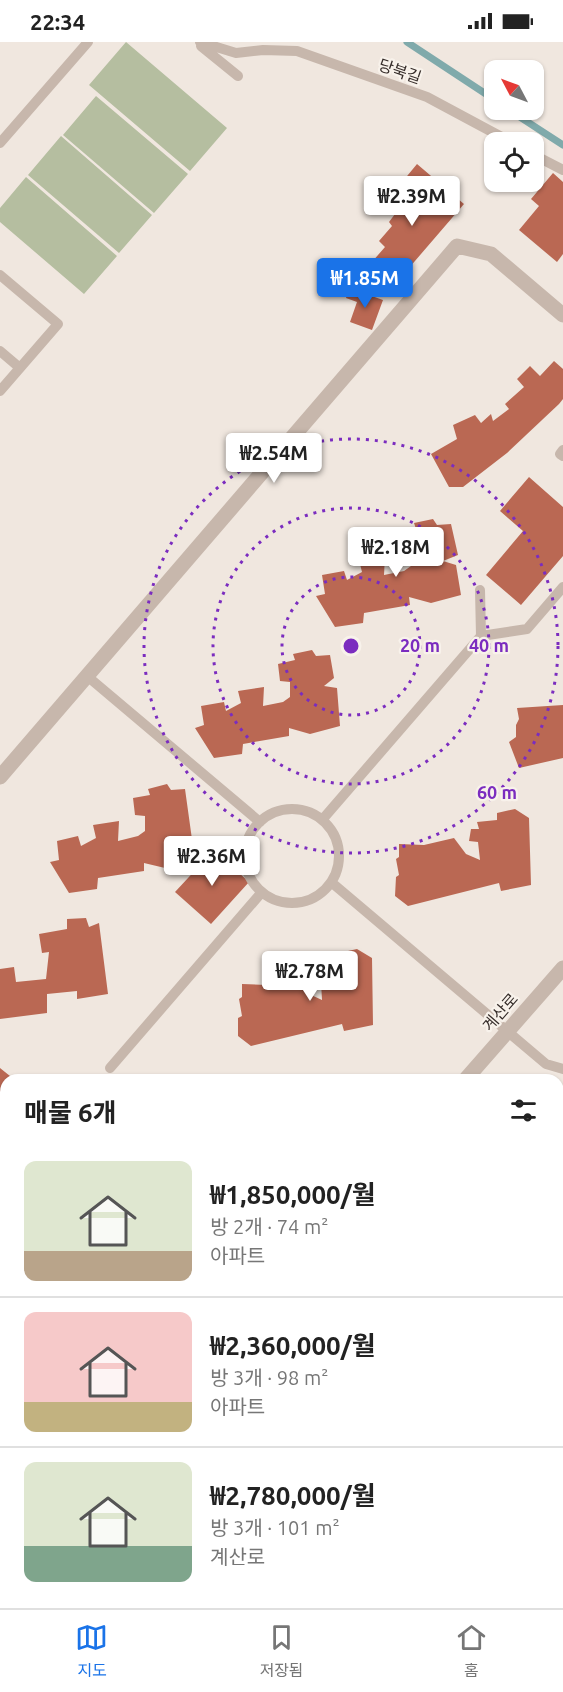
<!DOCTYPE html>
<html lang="ko">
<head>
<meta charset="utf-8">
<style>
	body { margin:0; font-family:Ubuntu,"Noto Sans KR",sans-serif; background:#f2f2f2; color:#222; height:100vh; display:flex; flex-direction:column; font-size:22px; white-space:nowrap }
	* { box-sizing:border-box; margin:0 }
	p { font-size:20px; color:#767676 }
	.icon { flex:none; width:33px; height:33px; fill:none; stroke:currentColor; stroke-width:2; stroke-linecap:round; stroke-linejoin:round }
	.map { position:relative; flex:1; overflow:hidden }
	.drawer { position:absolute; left:0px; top:1032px; width:564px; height:534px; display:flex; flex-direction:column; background:#fff; border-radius:18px 18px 0 0; box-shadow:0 2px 4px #0004 }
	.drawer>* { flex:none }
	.needle { width:39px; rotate:311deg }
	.fabs { position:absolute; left:484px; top:18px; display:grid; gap:12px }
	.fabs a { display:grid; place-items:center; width:60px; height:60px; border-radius:12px; background:#fff; box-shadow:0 2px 4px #0004; font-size:30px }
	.price { position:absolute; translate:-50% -51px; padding:0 14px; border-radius:6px; background:#fff; color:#222; font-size:20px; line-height:39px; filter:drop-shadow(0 2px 3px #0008) }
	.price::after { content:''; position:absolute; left:50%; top:36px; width:18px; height:14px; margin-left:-9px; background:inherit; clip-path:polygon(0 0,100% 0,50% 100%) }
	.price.on { background:#1a73e8; color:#fff }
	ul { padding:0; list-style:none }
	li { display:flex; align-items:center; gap:18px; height:150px; padding:0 24px }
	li+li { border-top:2px solid #e0e0e0 }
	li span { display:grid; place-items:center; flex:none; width:168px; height:120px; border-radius:12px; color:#555 }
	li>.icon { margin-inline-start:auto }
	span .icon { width:72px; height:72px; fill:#fffc; stroke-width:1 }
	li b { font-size:26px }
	h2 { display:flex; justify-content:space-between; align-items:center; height:72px; padding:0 24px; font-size:26px }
	.status { display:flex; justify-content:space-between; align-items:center; height:42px; padding:0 30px; background:#fff; direction:ltr }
	.status svg { height:16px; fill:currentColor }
	.dock { display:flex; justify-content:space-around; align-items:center; height:84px; border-top:2px solid #e0e0e0; background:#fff; font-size:16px; color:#767676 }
	.dock a { display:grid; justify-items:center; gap:3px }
	.dock .on { color:#1a73e8 }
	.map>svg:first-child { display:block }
	.green { fill:#b5bea0 }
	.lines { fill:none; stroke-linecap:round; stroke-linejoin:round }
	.stream { stroke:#80aaab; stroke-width:7 }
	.building { fill:#ba6853 }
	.lane { stroke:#c7b7ac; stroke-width:10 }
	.street { stroke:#c7b7ac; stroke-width:15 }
	.secondary { stroke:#9b877d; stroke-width:15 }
	.ring { fill:none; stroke:#7b2cbf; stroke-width:3; stroke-dasharray:3 6 }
	.labels { text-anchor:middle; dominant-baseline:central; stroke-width:4.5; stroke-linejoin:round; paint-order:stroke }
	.street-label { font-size:16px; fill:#362d2a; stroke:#f8f2eb }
	.centre { fill:#7b2cbf; stroke:#f8f2eb; stroke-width:3 }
	.ring-label { font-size:18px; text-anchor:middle; font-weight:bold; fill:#7b2cbf; stroke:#f8f2eb; stroke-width:4.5; stroke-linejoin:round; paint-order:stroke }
</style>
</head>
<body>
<div class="status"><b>22:34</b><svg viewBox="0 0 49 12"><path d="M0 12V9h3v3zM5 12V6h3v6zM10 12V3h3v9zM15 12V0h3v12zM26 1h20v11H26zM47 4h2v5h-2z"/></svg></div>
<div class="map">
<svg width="563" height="1566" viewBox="0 0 563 1566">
	<rect width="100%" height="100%" fill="#f0e7df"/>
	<path class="green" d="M126,0L227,86L190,129L89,43Z
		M96,54L188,132L154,171L63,93Z
		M61,94L152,173L119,211L28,133Z
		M26,135L117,214L84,252L0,180V166Z"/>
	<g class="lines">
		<path class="stream" d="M407,0L495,58
			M509,68L563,103"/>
	</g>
	<path class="building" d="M417,122L464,162L384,255L365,239L376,225L371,221L385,205L379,199L392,184L389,180L395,172L391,168L405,150L398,145Z
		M553,131L563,140V212L557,220L519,188L539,164L531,157Z
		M349,246L383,258L372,288L350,280L357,260L346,256Z
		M554,319L563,327V357L559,362L507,411L463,445H449L431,412L457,397L453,383L475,373L481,381L491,372L493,379L509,367L505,362L524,345L517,337L530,324L540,334Z
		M529,435L563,465V514L521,563L486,533L523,489L500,469Z
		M433,477L437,483L451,482L458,513L443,519L456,523L461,553L431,561L409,555L410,563L364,571L363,581L335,585L316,554L325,552L322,533L344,529L347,538L362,530L359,518L385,514L384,533L404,529L411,524V509L401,508L399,491L416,487L414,481Z
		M312,608L316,614L330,613L334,636L324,644L337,646L340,684L310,692L289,686V694L243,702L242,712L214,716L195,686L204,683L201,664L224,660L226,669L241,661L238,649L264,645L263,664L283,660L290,655V640L280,639L278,622L295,618L293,612Z
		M563,663V716L519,726L509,700L516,695V683L519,677L517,666Z
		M167,742L171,748L185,747L195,819L165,826L144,821V829L98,836L97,847L69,851L50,820L59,818L57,799L78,794L81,804L96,796L93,783L119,779L118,799L138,794L145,789V774L135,773L133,756L150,753L148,747Z
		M515,767L529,776L531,843L501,849L499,841L408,864L395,854L396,835L399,833L396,817L399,815V802L424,803L454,796L466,812L480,818L478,800L469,799L471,787H479L477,780L497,778V771Z
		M214,808L249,840L211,882L175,850Z
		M86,876L89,885L99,881L108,952L77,957V949L47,952V971L0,977V927L14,925L16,940L46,937L49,910L42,911L39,892L67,887V877Z
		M357,907L372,916L373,983L344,989L342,982L251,1004L238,994V976L242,974L239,957L242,955V942L267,943L296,937L309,952L322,958L321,940L312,939L314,927H321L319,920L340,918L339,911Z
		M0,1026L15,1038H6V1082L0,1077Z"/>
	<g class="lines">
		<path class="lane" d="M200,0L236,11L263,8L297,9L427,55L511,100
			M201,4L238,34
			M0,101L88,0
			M534,113L563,128
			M0,233L58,282L0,349
			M0,309L20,326
			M563,408L560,412L563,414
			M480,548L481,594
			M87,634L260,780
			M245 814a47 47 0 1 1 94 0a47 47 0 1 1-94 0Z
			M322,778L481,594L527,587L563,545
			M331,840L546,1022L563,1027
			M110,1026L262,850"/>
		<path class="street" d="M0,735L457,204L491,212L563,273
			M465,1038L563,926
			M295,1560V1566
			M6,1566L11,1560"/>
		<path class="secondary" d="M0,1165L6,1170"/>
	</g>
	<g class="ring">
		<circle cx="351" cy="604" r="69"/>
		<circle cx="351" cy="604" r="138"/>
		<circle cx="351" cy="604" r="207"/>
	</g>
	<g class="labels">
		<g class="street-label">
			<text transform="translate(400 29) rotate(19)">당북길</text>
			<text transform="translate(500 970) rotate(-49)">계산로</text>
		</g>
	</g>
	<circle cx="351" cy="604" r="9" class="centre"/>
	<g class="ring-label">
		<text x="420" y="610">20 m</text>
		<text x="489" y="610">40 m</text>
		<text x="497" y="757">60 m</text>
	</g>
</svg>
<div class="fabs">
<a><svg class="needle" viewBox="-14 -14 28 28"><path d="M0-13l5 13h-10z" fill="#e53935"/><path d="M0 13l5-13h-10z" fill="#767676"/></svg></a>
<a><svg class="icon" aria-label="locate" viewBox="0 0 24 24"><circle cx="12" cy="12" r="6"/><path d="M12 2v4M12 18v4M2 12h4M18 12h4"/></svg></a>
</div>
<b class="price" style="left:412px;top:185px">₩2.39M</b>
<b class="price on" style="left:365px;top:267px">₩1.85M</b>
<b class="price" style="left:274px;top:442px">₩2.54M</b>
<b class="price" style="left:396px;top:536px">₩2.18M</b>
<b class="price" style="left:212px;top:845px">₩2.36M</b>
<b class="price" style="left:310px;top:960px">₩2.78M</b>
<section class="drawer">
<h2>매물 6개<svg class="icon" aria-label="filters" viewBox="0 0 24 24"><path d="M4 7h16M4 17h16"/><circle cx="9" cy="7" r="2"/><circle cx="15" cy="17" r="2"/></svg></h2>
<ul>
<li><span style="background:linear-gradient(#dfe7d0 75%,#b9a48a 0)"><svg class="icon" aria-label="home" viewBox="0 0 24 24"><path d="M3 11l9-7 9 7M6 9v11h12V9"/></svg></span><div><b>₩1,850,000/월</b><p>방 2개 · 74 m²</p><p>아파트</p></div></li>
<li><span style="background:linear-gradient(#f6c9c9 75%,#c2b280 0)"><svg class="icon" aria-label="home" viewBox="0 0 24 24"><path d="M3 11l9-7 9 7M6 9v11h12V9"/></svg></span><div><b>₩2,360,000/월</b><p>방 3개 · 98 m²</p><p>아파트</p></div></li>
<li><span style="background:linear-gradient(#dfe7d0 70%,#7fa58c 0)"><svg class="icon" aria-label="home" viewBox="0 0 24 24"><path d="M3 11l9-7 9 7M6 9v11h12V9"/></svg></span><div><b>₩2,780,000/월</b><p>방 3개 · 101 m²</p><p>계산로</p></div></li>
</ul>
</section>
</div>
<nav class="dock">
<a class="on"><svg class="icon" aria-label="map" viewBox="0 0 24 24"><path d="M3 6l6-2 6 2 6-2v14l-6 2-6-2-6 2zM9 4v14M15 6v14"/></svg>지도</a>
<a><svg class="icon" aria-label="saved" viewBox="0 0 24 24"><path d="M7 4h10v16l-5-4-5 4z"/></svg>저장됨</a>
<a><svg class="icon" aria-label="home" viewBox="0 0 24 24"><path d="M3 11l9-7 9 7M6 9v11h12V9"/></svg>홈</a>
</nav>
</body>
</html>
